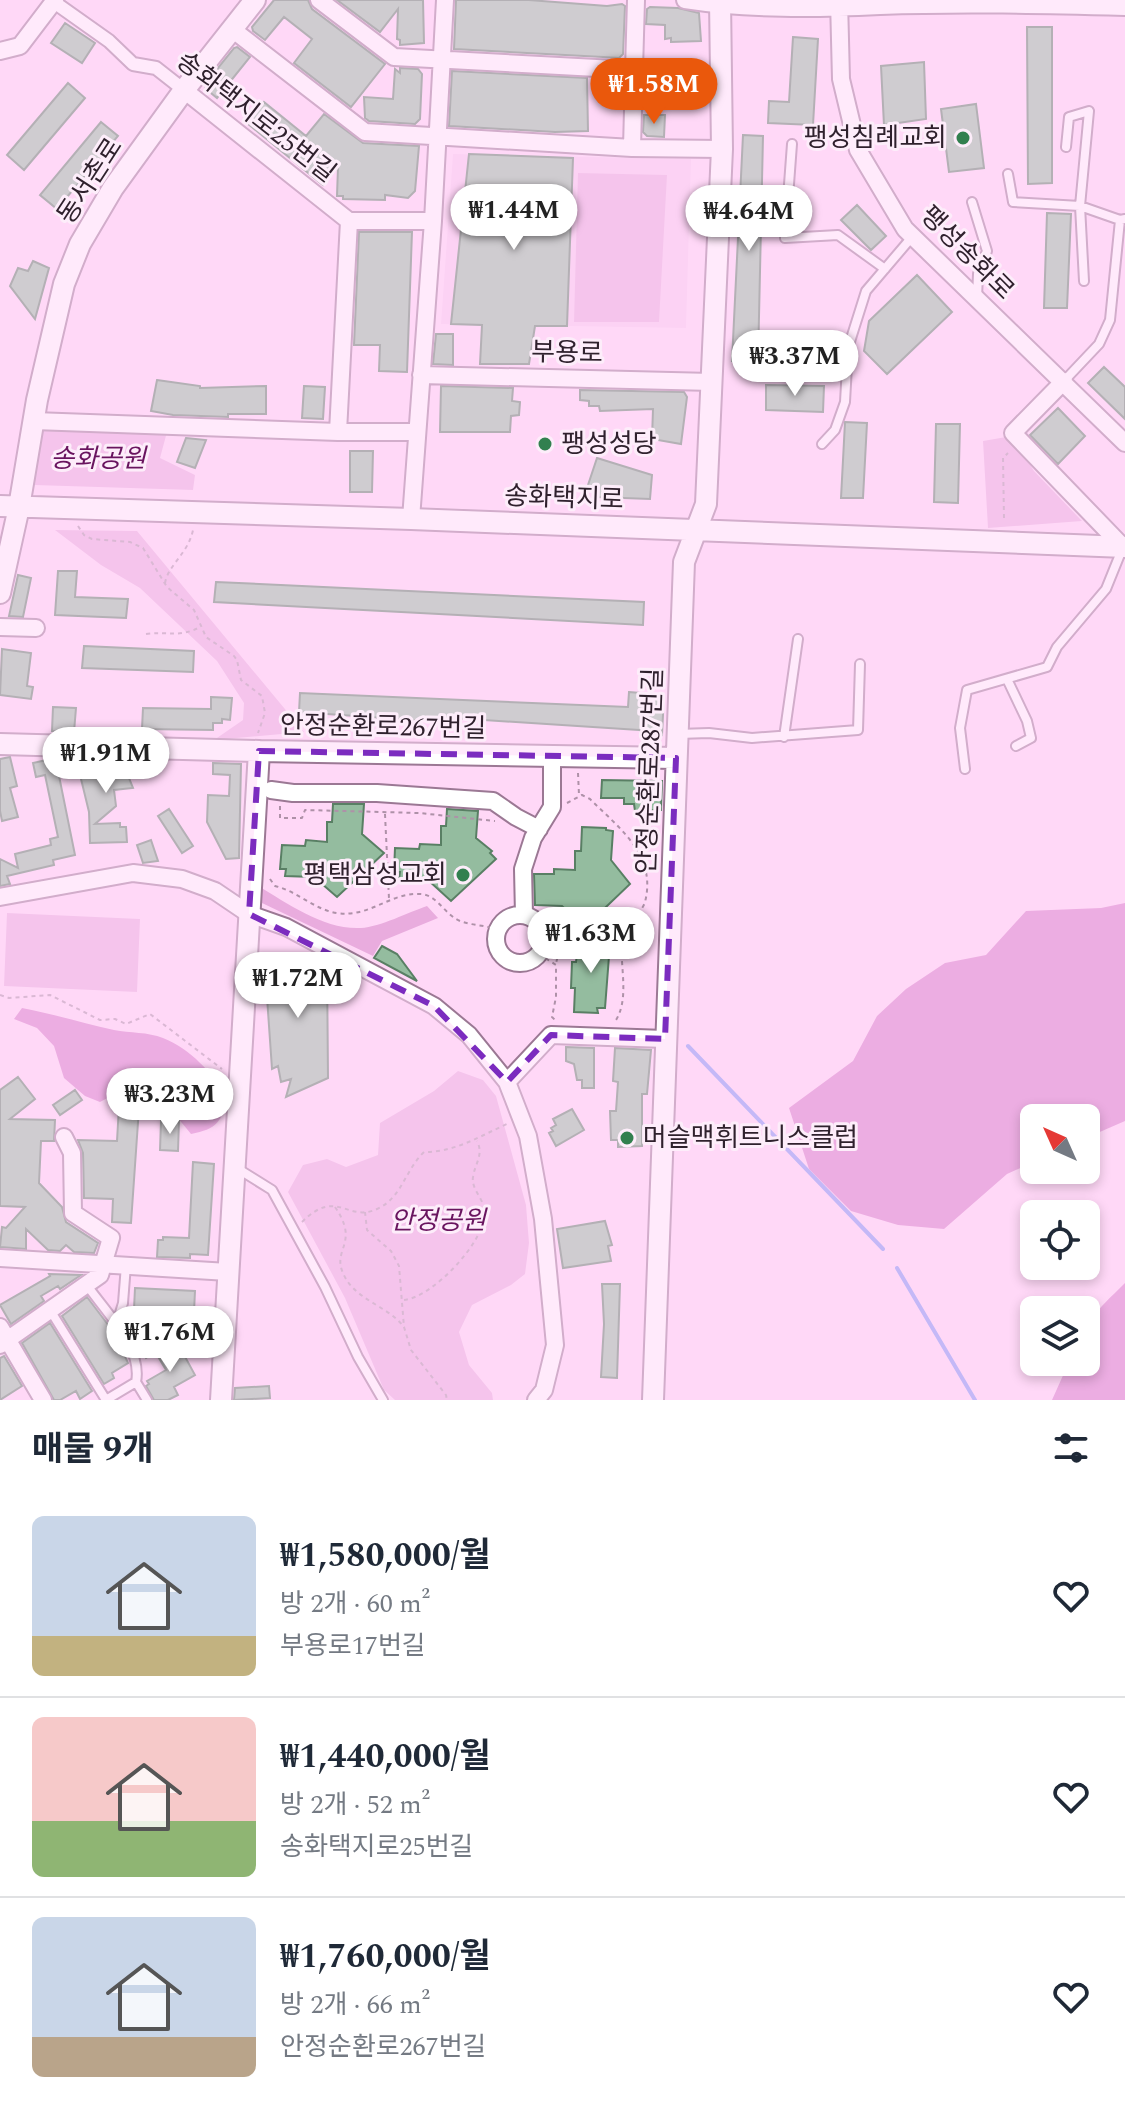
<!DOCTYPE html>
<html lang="ko">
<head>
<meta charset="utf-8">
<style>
	body { margin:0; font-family:Spectral,"Noto Sans KR",serif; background:#f2f2f3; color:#1f2937; height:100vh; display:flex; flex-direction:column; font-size:30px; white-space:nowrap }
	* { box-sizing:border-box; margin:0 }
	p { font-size:26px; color:#747a83 }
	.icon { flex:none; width:44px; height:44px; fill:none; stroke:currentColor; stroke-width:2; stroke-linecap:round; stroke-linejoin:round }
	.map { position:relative; height:1400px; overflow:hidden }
	.side { display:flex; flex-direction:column; background:#fff; flex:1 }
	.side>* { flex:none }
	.needle { width:52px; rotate:315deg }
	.fabs { position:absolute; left:1020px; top:1104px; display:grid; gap:16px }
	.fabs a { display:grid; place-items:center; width:80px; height:80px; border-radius:12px; background:#fff; box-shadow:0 4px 12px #0003; font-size:40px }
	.price { position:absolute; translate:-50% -68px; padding:0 18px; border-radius:28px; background:#fff; color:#222; font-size:26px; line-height:52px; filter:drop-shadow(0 2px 4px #0008) }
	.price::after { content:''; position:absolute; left:50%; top:48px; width:24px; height:18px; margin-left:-12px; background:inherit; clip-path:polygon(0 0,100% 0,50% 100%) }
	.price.on { background:#ea580c; color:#fff }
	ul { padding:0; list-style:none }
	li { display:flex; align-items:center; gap:24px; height:200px; padding:0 32px }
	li+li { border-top:2px solid #e0e1e3 }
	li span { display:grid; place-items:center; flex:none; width:224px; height:160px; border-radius:12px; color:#555 }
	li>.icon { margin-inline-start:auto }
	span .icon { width:96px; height:96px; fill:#fffc; stroke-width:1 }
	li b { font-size:34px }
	h2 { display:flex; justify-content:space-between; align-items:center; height:96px; padding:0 32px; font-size:34px }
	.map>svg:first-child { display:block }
	.built { fill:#f8cbef }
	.green { fill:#e9acde }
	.forest { fill:#d679c7 }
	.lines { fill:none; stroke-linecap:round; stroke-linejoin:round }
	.stream { stroke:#7c90f6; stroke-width:4 }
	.building { fill:#94bc9f; stroke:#597f64; stroke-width:2 }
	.service-casing { stroke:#9b7894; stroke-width:12 }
	.pedestrian-casing { stroke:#9b7894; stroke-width:16 }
	.minor-casing { stroke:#9b7894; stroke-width:20 }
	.tertiary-casing { stroke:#9b7894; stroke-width:24 }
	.path { stroke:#ae91a8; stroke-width:2; stroke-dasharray:4 4; stroke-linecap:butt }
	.service { stroke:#fff; stroke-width:8 }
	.pedestrian { stroke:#fff; stroke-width:12 }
	.minor { stroke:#fff; stroke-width:16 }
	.tertiary { stroke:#fff; stroke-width:20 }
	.marked { fill:none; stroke:#7b2cbf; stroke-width:6; stroke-dasharray:16 10; stroke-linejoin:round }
	.poi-dot { fill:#32804f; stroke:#fdedfa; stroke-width:3 }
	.labels { text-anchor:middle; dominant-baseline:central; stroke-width:6; stroke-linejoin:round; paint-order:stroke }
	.street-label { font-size:26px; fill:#2f212d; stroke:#fdedfa }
	.poi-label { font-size:26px; fill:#2f212d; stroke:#fdedfa; text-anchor:end }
	.park-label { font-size:26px; font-style:italic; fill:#69145f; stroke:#fdedfa }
</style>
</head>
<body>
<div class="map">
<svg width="1125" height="1400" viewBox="0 0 1125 1400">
	<rect width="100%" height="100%" fill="#ffd8f7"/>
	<path class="built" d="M453,154L691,159L686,328L441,324Z"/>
	<path class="green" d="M578,173L667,175L659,322H574Z
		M41,430L167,432L160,458L195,475L193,490L34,485Z
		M1012,436L1034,471L1082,521L988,528L983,441Z
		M55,530L137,531L304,732L214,740L243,720L244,703L217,661L140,588L101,565Z
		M258,886C289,904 324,930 361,928C380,927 409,912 427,906L438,918L382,941L373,956L262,903L258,898Z
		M7,913L140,919L137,992L4,986Z
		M458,1071L483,1080L496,1096L526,1205L529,1243L525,1274L511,1285L472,1305L459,1332L469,1365L492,1393L493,1400H395L384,1390L345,1298L288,1192L303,1165L327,1159L346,1167L378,1155L380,1123L434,1091Z"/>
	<path class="forest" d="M1125,903V1121L1086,1138V1118H1034V1162L1007,1174L944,1229L898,1225L851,1211L809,1169L789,1108L853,1061L877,1016L906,989L945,963L986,955L1026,911L1101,908Z
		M22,1008C53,1014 83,1023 114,1030C130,1033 148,1032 163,1038C191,1049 212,1073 227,1097C222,1122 217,1129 191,1134L164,1101L132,1085L100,1102L85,1096L64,1078L54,1046L37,1028L14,1019Z
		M1125,1283V1400H1052L1069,1362H1086C1086,1316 1094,1314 1125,1283Z"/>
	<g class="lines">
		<path class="stream" d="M688,1046L883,1249
			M897,1268L975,1400"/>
	</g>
	<path class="building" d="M274,0H308L312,9L385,64L351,107L294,63L312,39L284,17L265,40L253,31L252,27Z
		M337,0H423L424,43L400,45V40L397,39L398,9L380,32Z
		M456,0H529L607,6L622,4L625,6L623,54L619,58L603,57L454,49Z
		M650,7L678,8L699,13L701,41L671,42V38L665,39V25L646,24L647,9Z
		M65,23L95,43L82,63L51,43Z
		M1027,27H1052V183L1028,184Z
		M793,37L818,39L813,125L768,123L769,101L789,102Z
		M237,47L250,57L217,98L206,89L205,84L234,48Z
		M924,62L926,119L884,125L881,66Z
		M400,68L418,69L422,74L420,119L415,124L369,121L365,118L364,97L393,99L395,69L400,73Z
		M452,71L587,78L588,131L555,132L449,126Z
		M68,83L85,98L24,170L7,155Z
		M673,84L697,85L696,107L672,106Z
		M264,102L306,136L324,114L363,143L419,146L415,191L408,198L385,195V200L343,199V196H337L338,167L323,185L247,123Z
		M976,104L984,168L949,172L941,109Z
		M644,115H665L664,137L647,136L643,132Z
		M101,122L118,136L57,209L40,195Z
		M743,135L763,136L758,362L732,361Z
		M469,154L573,158L567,326H535L529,364H480L482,325L451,324Z
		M857,205L886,236L871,250L841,220Z
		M1047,213L1071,214L1067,308H1044Z
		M359,232H412L407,372L379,371L380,345H354Z
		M33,261L49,268L35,319L10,286L18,268L28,271Z
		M917,275L952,312L887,374L864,351L869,321Z
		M436,334H453V365L433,364Z
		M1104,367L1125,387V419L1088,383Z
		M157,380L200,386V388L266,386V414H228V417L173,415L151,411Z
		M766,385L824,386L823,412L766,410Z
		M304,386L325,387L323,419L302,418Z
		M441,386L513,388L512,401L520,402L519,415L511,416L510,432H440Z
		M580,390L684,392L687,397L681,444L652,439L653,409L600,411L599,406H589V401L580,400Z
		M1058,408L1085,436L1058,464L1030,435Z
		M845,422L867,423L863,498H841Z
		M936,424H960L958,503L934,502Z
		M186,438L206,440L195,468L177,462Z
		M350,451H373L372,492H350Z
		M597,458L652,475L650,499L596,497L594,490L587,488Z
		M58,571H77L75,597L128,599L126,618L55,615Z
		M18,575L31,578L23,617L9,616Z
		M216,582L644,602L643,625L214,602Z
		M84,646L194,651L193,672L82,668Z
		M2,649L31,653L27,686L33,687L31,699L0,695Z
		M629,692L664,695L662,735L639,730L454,718V723L299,712L300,693L628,707Z
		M211,697L232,698L230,720L222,719V723H213V730L142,729L143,708L211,709Z
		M53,707L76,708L74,732L52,731Z
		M10,757L17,786L10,788L18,817L2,821L0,811V759Z
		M51,759L53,767L57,766L75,855L53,860L54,865L7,876L10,884L0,886V859L18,868L15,854L51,845L50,839L58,837L45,775L36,777L33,763Z
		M82,759L138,761L139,773L129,778L133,788L114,790L116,806L95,824L120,823V827H126L127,842L90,843L89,812L81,779Z
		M213,763L241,764L239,858L226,859L207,822L208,795L229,796L230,775L213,774Z
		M602,780L662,781L661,810L635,811L634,804H624V798H601Z
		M333,804H364L362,834L384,853L337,897L314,877L285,876L286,869H280L282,845L305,846L306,840L327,842V822H332Z
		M169,809L193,846L182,853L158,816Z
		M447,809L478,811L476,838L492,851L490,853L496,859L451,901L428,880L399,879L400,872H394L395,848L419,849L420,844L441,845V826H446Z
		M582,827L606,828V830L613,831L611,860L630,884L584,928L562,906L535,905L534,874H554V869L575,870V851H581Z
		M151,840L158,861L143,863L137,845Z
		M579,938L603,939L602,942L610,943L605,1008H597L598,1013L574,1012L575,988H571L572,962H576Z
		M382,946L397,954L417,981L374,958Z
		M264,954L327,962L328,1078L286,1097L291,1079L281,1082L278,1066L272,1069Z
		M566,1047L594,1048V1088H582V1080H577L574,1064L566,1061Z
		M615,1048L651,1050L647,1094H642V1146L618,1147V1140H611L610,1111H616L618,1082L613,1081Z
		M18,1077L35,1099L10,1119L55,1120L54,1141H41L39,1183L62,1207L66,1222L98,1243L94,1253L74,1252L66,1245L60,1251L48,1250L26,1229V1249L0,1247L2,1227L6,1228L25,1207L0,1206V1090Z
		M75,1090L82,1100L60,1115L53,1105Z
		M119,1106L139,1108L131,1223L112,1222L113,1199L84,1198L83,1153L78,1140L117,1141Z
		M572,1109L584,1130L556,1146L549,1133L553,1131L551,1128L556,1125L553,1119Z
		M161,1121H179L178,1151L160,1150Z
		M193,1162L214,1164L208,1255L190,1254V1258L157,1257L158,1240H163V1237L189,1238Z
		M605,1221L612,1245L608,1246L611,1261L563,1268L557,1229Z
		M49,1274L81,1275L60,1289L58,1286L41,1296L44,1301L11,1324L0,1305L50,1276Z
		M602,1284H620L617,1378L601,1377L604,1324Z
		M135,1288L195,1291L194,1312L134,1309Z
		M87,1297L115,1334L128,1363L112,1373L114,1378L104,1384L62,1316Z
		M148,1322L163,1347L146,1358L142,1353L141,1354L130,1333Z
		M50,1323L92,1391L80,1399L76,1391L60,1400H54L22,1343Z
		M172,1343L179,1355L183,1353L195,1375L174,1387L178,1395L168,1400H154L146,1386L149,1384L147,1381L166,1370L156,1353Z
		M4,1356L22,1386L0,1400V1358Z
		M269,1386L270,1398L234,1400L235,1388Z"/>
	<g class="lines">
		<defs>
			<path id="service" d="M792,144L785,238L838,235L885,269
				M1066,147L1069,117L1089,111L1080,206L1084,281
				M1008,174L1013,202L1080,206L1120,220
				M972,202L987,251L978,274L977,298
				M1064,381L1099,344L1110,320L1120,220L1125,219
				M822,444L835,430L845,402L848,348L866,291L912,237
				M1007,679L1027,721L1031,738L1016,746
				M678,734L709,733L752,738L858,730L860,664
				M784,737L798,639
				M965,769L960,728L967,690L1047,667L1057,647L1106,589L1123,547
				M235,1167L272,1190L325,1287L358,1357L383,1400
				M86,1284C105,1311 143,1348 136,1382
				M50,1310L106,1400
				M116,1326L123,1303L126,1265
				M106,1400L136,1382L147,1400"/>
			<path id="pedestrian" d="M54,2L109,41L133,64L156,68L184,90"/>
			<path id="minor" d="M319,0L394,57L634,70L632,148L722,149
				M685,0C750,10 815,9 880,6C962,3 1044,5 1125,7
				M839,0L841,79L858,150L905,229L1125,443
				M232,29L365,132L632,148
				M0,51L20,46L55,0
				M634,70L636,0
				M184,90L349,221L338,432
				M349,221H433
				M421,375L712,382
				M1064,381L1013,433L1123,547
				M34,421L338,432H416
				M411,519L433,221L445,0
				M0,627L36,628
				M271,790L293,793H377L493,801L516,817L539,829
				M0,897L133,873L182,879L215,891L249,914L286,927L434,1006L469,1035L507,1082L528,1136L543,1219L555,1345L544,1390L536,1400
				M496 939a24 24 0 1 1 48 0a24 24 0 1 1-48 0Z
				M524,915L523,869L533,838L552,807V756
				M507,1082L551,1035L665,1039
				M0,1258L228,1272
				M0,1327L43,1400
				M0,1345L100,1275L111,1238L73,1213L72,1153L64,1137"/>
			<path id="tertiary" d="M0,506L411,519L1125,547
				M0,593L19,507L37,400L64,284L80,244L113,188L184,90L255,0
				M0,744L259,751L676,758
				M221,1400L259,751
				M653,1400L684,562L706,504L722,149L720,0"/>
		</defs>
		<use href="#service" class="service-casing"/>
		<use href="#pedestrian" class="pedestrian-casing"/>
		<use href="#minor" class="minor-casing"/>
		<use href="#tertiary" class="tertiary-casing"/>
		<path class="path" d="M1004,518L1003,458L1008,453
			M78,526L84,535L92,539L130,542L143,548L167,587L194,610L206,637L234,656L237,660L241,680L262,696L265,713L258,733
			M165,583C168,565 188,554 193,530
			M146,634C167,631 180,638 200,627
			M578,773L579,795
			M567,803L582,795L590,799C619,828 657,855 645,902C641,915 624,923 622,938C619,965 631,1000 614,1023
			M280,806V818H302L305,810L419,813L495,821
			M385,814L389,899
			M270,879L275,886C297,891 315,910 337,913C370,918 390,892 421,894C436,895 443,911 456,919C468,926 484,924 497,930
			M539,918L551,920L564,934L556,963
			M564,934L621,937
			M539,954L556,965V997L552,1017L556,1021
			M0,995L9,998L50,995L100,1020L115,1019L126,1024L150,1014L222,1069
			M335,1207C360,1243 332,1249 343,1273C354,1300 387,1305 404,1327
			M365,1212L367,1230L391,1251L399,1266L404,1327L411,1350L446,1395L447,1400
			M302,1222C337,1187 347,1223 377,1209C402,1198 405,1170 424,1152C456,1152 480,1136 509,1123
			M404,1300C433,1297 485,1242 485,1212C484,1199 471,1189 473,1177C475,1163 484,1155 477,1141"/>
		<use href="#service" class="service"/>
		<use href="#pedestrian" class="pedestrian"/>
		<use href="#minor" class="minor"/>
		<use href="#tertiary" class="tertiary"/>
	</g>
	<path d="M0 0H1125V1400H0ZM259,751L676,758L665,1039L551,1035L507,1082L434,1006L249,914Z" fill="#ffd8f7" fill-opacity=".55" fill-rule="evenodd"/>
	<path class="marked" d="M259,751L676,758L665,1039L551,1035L507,1082L434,1006L249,914Z"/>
	<g class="poi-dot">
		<circle cx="963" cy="138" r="8"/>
		<circle cx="545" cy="444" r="8"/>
		<circle cx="463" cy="875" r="8"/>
		<circle cx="627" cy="1138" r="8"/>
	</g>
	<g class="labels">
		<g class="street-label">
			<text transform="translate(256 117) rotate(38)">송화택지로25번길</text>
			<text transform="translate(90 181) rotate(-57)">동서촌로</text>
			<text transform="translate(967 253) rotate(45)">팽성송화로</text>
			<text transform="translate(567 353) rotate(1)">부용로</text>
			<text transform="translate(564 498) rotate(2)">송화택지로</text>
			<text transform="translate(383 727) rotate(1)">안정순환로267번길</text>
			<text transform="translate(650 771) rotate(-88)">안정순환로287번길</text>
		</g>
		<g class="poi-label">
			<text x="947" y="138">팽성침례교회</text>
			<text x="561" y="444" text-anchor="start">팽성성당</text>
			<text x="447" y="875">평택삼성교회</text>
			<text x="643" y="1138" text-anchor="start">머슬맥휘트니스클럽</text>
		</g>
		<g class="park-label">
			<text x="98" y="459">송화공원</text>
			<text x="438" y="1221">안정공원</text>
		</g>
	</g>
</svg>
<div class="fabs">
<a><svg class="needle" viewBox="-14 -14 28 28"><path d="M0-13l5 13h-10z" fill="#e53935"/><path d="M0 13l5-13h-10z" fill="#747a83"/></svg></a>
<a><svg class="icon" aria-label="locate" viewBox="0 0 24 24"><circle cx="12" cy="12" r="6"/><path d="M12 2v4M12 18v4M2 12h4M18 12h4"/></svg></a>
<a><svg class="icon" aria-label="layers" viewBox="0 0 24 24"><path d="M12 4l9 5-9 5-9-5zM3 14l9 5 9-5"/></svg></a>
</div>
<b class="price on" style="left:654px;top:126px">₩1.58M</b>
<b class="price" style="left:514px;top:252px">₩1.44M</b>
<b class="price" style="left:749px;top:253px">₩4.64M</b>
<b class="price" style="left:795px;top:398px">₩3.37M</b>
<b class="price" style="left:106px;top:795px">₩1.91M</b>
<b class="price" style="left:591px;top:975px">₩1.63M</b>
<b class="price" style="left:298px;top:1020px">₩1.72M</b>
<b class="price" style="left:170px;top:1136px">₩3.23M</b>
<b class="price" style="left:170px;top:1374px">₩1.76M</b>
</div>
<section class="side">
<h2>매물 9개<svg class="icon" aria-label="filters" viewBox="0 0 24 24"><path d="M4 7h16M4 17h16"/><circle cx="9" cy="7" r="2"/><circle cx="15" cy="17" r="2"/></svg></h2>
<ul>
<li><span style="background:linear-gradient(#c9d6e8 75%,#c2b280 0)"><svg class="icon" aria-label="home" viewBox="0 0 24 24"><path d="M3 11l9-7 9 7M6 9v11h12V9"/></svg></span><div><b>₩1,580,000/월</b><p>방 2개 · 60 m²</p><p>부용로17번길</p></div><svg class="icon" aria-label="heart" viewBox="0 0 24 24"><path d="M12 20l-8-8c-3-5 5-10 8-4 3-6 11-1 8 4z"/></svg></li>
<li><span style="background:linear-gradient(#f6c9c9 65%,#8fb573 0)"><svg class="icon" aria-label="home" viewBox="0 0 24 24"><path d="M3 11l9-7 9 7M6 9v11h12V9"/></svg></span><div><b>₩1,440,000/월</b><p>방 2개 · 52 m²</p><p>송화택지로25번길</p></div><svg class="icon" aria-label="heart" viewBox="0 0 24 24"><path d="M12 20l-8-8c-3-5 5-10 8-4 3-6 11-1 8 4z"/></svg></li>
<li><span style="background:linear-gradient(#c9d6e8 75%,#b9a48a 0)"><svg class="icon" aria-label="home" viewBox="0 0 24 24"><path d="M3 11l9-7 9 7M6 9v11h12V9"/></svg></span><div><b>₩1,760,000/월</b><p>방 2개 · 66 m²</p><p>안정순환로267번길</p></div><svg class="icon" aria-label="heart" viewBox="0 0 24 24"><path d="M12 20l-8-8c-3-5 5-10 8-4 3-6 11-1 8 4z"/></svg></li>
</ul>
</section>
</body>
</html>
